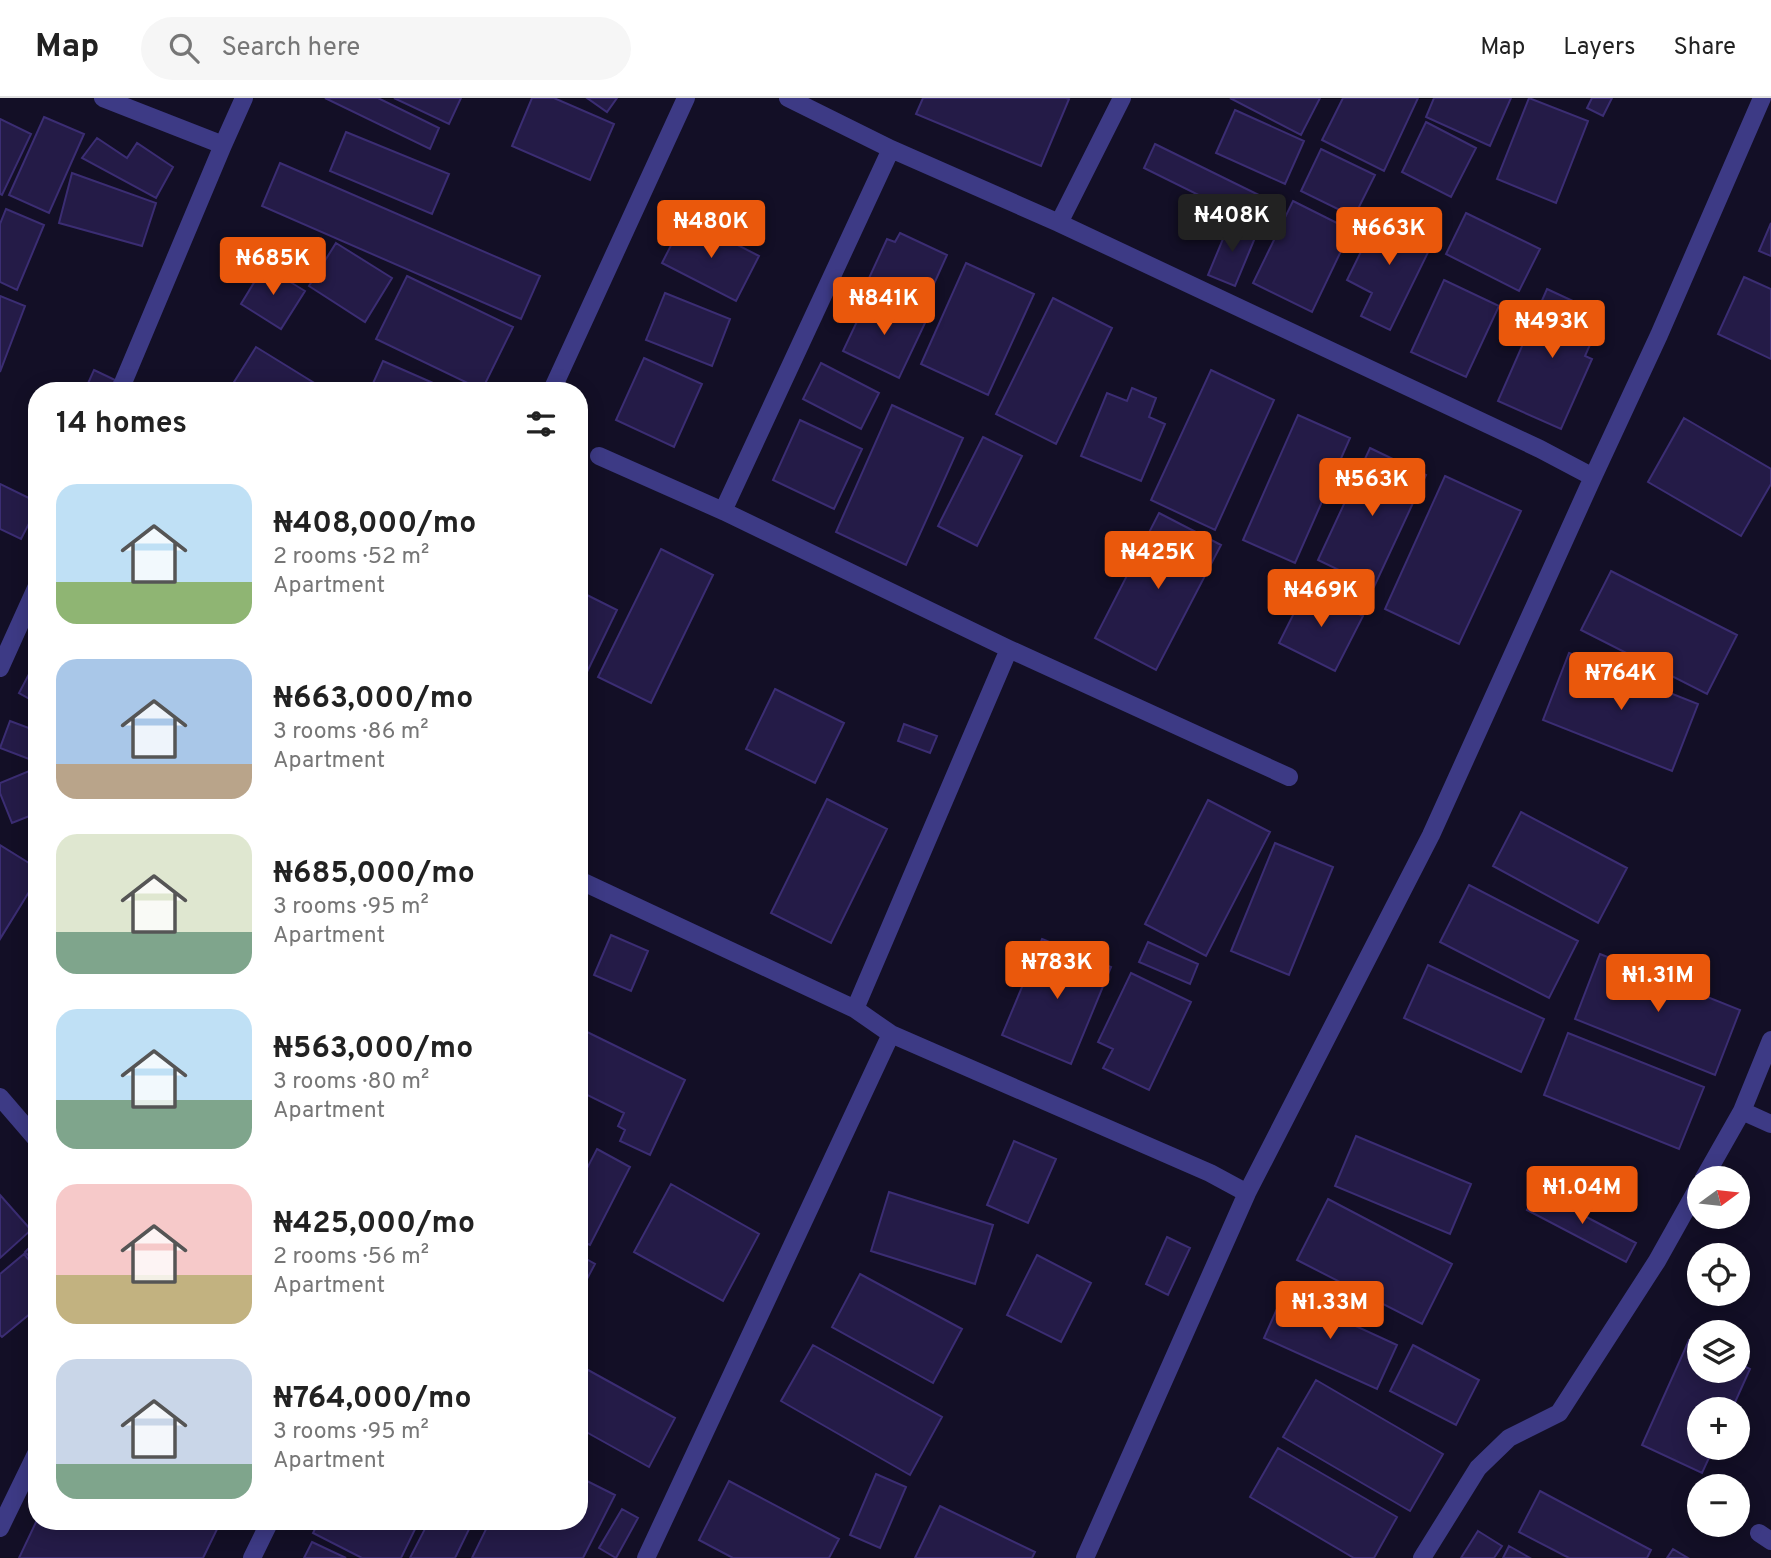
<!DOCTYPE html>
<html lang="en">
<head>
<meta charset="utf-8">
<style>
	body { margin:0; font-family:Overpass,sans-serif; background:#f6f6f6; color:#222; height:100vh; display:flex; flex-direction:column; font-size:26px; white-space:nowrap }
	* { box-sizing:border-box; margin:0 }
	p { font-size:23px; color:#767676 }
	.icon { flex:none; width:38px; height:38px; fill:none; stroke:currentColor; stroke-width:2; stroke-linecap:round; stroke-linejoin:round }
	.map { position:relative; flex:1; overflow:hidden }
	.side { position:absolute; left:28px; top:284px; width:560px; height:1148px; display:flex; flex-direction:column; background:#fff; border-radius:28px; box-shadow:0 4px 18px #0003 }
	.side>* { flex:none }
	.needle { width:46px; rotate:75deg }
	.fabs { position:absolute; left:1687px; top:1068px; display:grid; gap:14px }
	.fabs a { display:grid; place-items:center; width:63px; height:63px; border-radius:50%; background:#fff; box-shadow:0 4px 18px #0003; font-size:35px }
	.price { position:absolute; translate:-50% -60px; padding:0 16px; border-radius:7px; background:#ea580c; color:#fff; font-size:23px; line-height:46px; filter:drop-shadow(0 2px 4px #0008) }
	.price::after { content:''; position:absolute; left:50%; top:42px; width:21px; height:16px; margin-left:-10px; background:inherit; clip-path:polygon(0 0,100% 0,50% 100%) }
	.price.selected { background:#222; color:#fff }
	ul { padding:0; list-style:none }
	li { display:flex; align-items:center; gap:21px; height:175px; padding:0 28px }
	li span { display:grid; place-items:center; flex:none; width:196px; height:140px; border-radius:21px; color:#555 }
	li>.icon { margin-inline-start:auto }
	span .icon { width:84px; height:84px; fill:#fffc; stroke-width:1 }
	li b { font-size:30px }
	h2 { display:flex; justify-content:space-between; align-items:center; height:84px; padding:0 28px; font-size:30px }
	header { display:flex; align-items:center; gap:42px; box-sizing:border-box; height:98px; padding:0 35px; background:#fff; border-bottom:2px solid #e0e0e0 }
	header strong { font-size:33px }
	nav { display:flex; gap:38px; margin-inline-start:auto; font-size:24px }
	.search { width:490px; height:63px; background:#f6f6f6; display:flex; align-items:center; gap:18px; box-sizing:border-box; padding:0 24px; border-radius:38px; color:#767676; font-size:26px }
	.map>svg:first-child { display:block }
	.building { fill:#241b47; stroke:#3b2d73; stroke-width:2 }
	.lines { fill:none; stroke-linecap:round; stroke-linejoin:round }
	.minor { stroke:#3d3a85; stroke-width:18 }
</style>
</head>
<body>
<header>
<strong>Map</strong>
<div class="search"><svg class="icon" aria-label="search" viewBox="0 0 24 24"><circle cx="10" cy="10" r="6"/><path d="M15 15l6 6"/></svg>Search here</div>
<nav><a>Map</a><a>Layers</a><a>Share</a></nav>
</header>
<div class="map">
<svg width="1771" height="1460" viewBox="0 0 1771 1460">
	<rect width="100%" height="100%" fill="#130f26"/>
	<path class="building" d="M325,0H378L439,30L430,51Z
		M394,0H461L449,26Z
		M532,0H554L614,26L590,82L512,48Z
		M587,0H617L607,14Z
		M923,0H1066L1069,1L1041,68L916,16Z
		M1230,0H1320L1301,37Z
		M1343,0H1418L1384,73L1322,42Z
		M1434,0H1511L1490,48L1426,19Z
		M1529,0L1588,23L1556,105L1497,81Z
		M1592,0H1612L1603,18L1587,10Z
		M1235,12L1304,43L1285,86L1216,55Z
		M44,19L84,36L49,115L9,97Z
		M0,21L31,36L2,97L0,96Z
		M1426,24L1476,50L1451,99L1402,74Z
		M346,34L449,76L432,116L330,73Z
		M97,40L127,60L137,45L173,69L156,100L82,60Z
		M1155,46L1269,102L1257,126L1144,70Z
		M1321,51L1375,77L1354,119L1301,93Z
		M280,65L540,178L521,221L262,108Z
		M72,75L156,105L142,148L59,125Z
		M1293,103L1351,132L1312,214L1253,185Z
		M6,111L44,127L17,192L0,184V126Z
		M1381,113L1435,140L1390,232L1361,218L1372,195L1347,182Z
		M1466,115L1540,151L1519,193L1446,156Z
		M685,120L759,158L736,203L662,165Z
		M1230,124L1257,135L1235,188L1208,177Z
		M1771,125V158L1759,153Z
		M900,135L947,157L920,217L864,191L887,141L895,144Z
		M336,145L392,180L365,224L309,188Z
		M966,165L1034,196L988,297L921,266Z
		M264,168L305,193L281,231L241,206Z
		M407,178L513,229L482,292L376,241Z
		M1744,179L1771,191V261L1718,236Z
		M1444,182L1499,208L1466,279L1411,254Z
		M1547,191L1603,217L1585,258L1592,261L1561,331L1498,303Z
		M665,195L730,221L712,268L646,242Z
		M0,198L25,208L0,274Z
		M869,198L925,225L899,280L843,253Z
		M1053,200L1112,230L1056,346L996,316Z
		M256,249L324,291L323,292H229Z
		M644,260L702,286L674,349L616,322Z
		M383,263L449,292H370Z
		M821,265L879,295L861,331L803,301Z
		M94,272L115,282L110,292H85Z
		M1211,272L1274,302L1215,432L1151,402Z
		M1132,290L1156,300L1149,319L1165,326L1141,383L1081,358L1107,295L1127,303Z
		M892,307L963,340L906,467L836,434Z
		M1298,317L1350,340L1295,465L1243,442Z
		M1684,320L1771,371V386L1741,438L1648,384Z
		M800,322L862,351L834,411L773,382Z
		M983,339L1022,358L977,448L938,428Z
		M1370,350L1426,377L1374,489L1318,462Z
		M1445,378L1521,413L1459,546L1385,511Z
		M0,386L37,404V410L21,441L0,431Z
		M1159,415L1221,447L1156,572L1095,540Z
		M661,451L713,477L651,605L598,579Z
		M1611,473L1737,537L1707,596L1581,532Z
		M1307,489L1363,518L1335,573L1279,545Z
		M579,493L617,512L586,576L579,572Z
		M1569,555L1698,606L1672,673L1543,622Z
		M29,576L37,580V605L19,595Z
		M775,591L844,625L815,685L746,651Z
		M10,623L34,632L37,624V664L0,650Z
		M904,626L937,638L930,655L898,643Z
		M34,671L37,679V715L12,725L0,695V685Z
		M827,701L887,731L831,845L771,815Z
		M1208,702L1270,734L1206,858L1145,826Z
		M1521,714L1627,770L1598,825L1493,768Z
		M1275,745L1333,769L1289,877L1231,853Z
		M0,747L37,770V781L0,841Z
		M1469,787L1578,843L1549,900L1440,844Z
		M611,837L648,853L631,893L594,877Z
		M1042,841L1111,869L1071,966L1002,937Z
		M1148,844L1198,866L1190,886L1139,864Z
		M1600,856L1740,912L1715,977L1575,921Z
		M1428,867L1544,921L1521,974L1404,920Z
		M1131,875L1191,904L1149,992L1103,970L1113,951L1098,944Z
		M579,930L685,982L650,1057L620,1043L625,1032L618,1028L624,1015L579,993Z
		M1568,935L1704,989L1679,1051L1544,997Z
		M1356,1038L1471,1086L1450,1136L1335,1088Z
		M1014,1043L1056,1061L1028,1125L987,1107Z
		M597,1051L630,1069L590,1147L579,1142V1081L581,1082Z
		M671,1086L759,1136L723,1203L634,1154Z
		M1537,1093L1636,1145L1626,1164L1527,1112Z
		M889,1094L993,1127L975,1186L871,1153Z
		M0,1097L31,1132L0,1160Z
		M1328,1101L1452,1166L1422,1226L1297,1162Z
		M1167,1139L1190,1150L1168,1197L1146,1186Z
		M34,1145L37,1148V1167L25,1154Z
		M24,1156L37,1172V1210L2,1239L0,1237V1176Z
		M579,1157L595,1166L579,1196Z
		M1037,1157L1091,1185L1061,1244L1007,1217Z
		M860,1176L962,1231L933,1285L832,1229Z
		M1284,1195L1397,1247L1377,1291L1264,1240Z
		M1689,1242L1699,1247V1272H1738V1265L1750,1271L1732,1311H1699V1349H1714L1702,1375L1642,1347Z
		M813,1247L942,1319L910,1377L781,1303Z
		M1413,1247L1479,1282L1456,1327L1390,1293Z
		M579,1267L675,1320L649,1369L579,1330Z
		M1316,1282L1443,1356L1410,1413L1283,1339Z
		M1278,1350L1397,1419L1374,1460H1354L1250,1399Z
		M876,1376L906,1389L880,1450L850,1437Z
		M579,1379L615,1397L583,1460H472L490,1423H579Z
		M729,1383L839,1441L829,1460H733L699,1442Z
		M1540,1393L1651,1452L1647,1460H1569L1519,1434Z
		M940,1408L1035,1454L1032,1460H915Z
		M622,1411L638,1420L616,1460L599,1450Z
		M37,1422V1423H221L203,1460H19Z
		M319,1423H419L401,1460H362L313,1435Z
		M429,1423H473L455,1460H410Z
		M1478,1433L1502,1448L1494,1460H1461Z
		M312,1444L346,1460H304Z
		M1509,1448L1530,1460H1503Z
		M1673,1451L1688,1460H1667Z"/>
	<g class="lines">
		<path class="minor" d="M103,0L223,47
			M788,0L891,51L1059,125L1540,351L1593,379
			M1059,125L1122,0
			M120,292L223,47L244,0
			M552,292L686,0
			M599,358L723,413L1009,551L1289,679
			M723,413L891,51
			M0,570L37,488
			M579,782L855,911L891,936L1210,1075L1247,1095
			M855,911L1009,551
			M0,999L37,1042
			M1742,1013L1771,1026
			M1704,1080L1742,1013L1771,942
			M0,1430L37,1354
			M1759,1435L1771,1443
			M252,1460L270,1423
			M646,1460L891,936
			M1085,1460L1247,1095L1431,737L1593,379L1659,237L1762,0
			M1422,1460L1478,1370L1509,1340L1559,1315L1657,1163L1699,1088"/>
	</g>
</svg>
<div class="fabs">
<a><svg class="needle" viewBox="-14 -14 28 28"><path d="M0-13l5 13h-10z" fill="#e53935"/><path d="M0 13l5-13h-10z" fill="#767676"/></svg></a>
<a><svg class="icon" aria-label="locate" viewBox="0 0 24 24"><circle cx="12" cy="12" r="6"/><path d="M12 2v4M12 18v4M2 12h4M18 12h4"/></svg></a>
<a><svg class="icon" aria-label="layers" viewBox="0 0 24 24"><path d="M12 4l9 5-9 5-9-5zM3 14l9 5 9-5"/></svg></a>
<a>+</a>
<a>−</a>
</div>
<b class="price selected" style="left:1232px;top:156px">₦408K</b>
<b class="price" style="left:711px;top:162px">₦480K</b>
<b class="price" style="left:1389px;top:169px">₦663K</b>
<b class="price" style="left:273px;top:199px">₦685K</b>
<b class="price" style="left:884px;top:239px">₦841K</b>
<b class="price" style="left:1552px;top:262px">₦493K</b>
<b class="price" style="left:1372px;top:420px">₦563K</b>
<b class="price" style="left:1158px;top:493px">₦425K</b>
<b class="price" style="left:1321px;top:531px">₦469K</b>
<b class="price" style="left:1621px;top:614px">₦764K</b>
<b class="price" style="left:1057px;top:903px">₦783K</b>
<b class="price" style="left:1658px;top:916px">₦1.31M</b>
<b class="price" style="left:1582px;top:1128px">₦1.04M</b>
<b class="price" style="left:1330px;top:1243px">₦1.33M</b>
<section class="side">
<h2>14 homes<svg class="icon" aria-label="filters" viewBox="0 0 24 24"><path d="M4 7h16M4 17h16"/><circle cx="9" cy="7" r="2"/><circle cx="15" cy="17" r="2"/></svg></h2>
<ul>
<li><span style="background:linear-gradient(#bfe0f5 70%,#8fb573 0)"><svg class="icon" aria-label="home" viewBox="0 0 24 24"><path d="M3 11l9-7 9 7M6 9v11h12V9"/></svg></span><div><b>₦408,000/mo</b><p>2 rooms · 52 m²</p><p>Apartment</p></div></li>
<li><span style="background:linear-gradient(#a9c7e8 75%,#b9a48a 0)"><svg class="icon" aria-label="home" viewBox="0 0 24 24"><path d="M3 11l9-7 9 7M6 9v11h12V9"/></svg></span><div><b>₦663,000/mo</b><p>3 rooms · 86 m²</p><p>Apartment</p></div></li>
<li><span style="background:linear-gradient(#dfe7d0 70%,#7fa58c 0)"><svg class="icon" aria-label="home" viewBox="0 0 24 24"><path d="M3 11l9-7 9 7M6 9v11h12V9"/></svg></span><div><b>₦685,000/mo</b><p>3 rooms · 95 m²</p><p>Apartment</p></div></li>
<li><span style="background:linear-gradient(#bfe0f5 65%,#7fa58c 0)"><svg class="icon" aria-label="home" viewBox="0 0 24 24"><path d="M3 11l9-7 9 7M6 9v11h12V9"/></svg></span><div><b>₦563,000/mo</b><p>3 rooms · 80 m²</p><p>Apartment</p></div></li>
<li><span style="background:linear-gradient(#f6c9c9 65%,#c2b280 0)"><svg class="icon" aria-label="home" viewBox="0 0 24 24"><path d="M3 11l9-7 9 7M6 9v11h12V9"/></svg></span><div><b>₦425,000/mo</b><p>2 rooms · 56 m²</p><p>Apartment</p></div></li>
<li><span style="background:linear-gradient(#c9d6e8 75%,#7fa58c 0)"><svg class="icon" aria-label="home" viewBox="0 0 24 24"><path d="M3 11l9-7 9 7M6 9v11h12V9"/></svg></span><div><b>₦764,000/mo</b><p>3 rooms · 95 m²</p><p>Apartment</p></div></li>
</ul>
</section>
</div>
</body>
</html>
